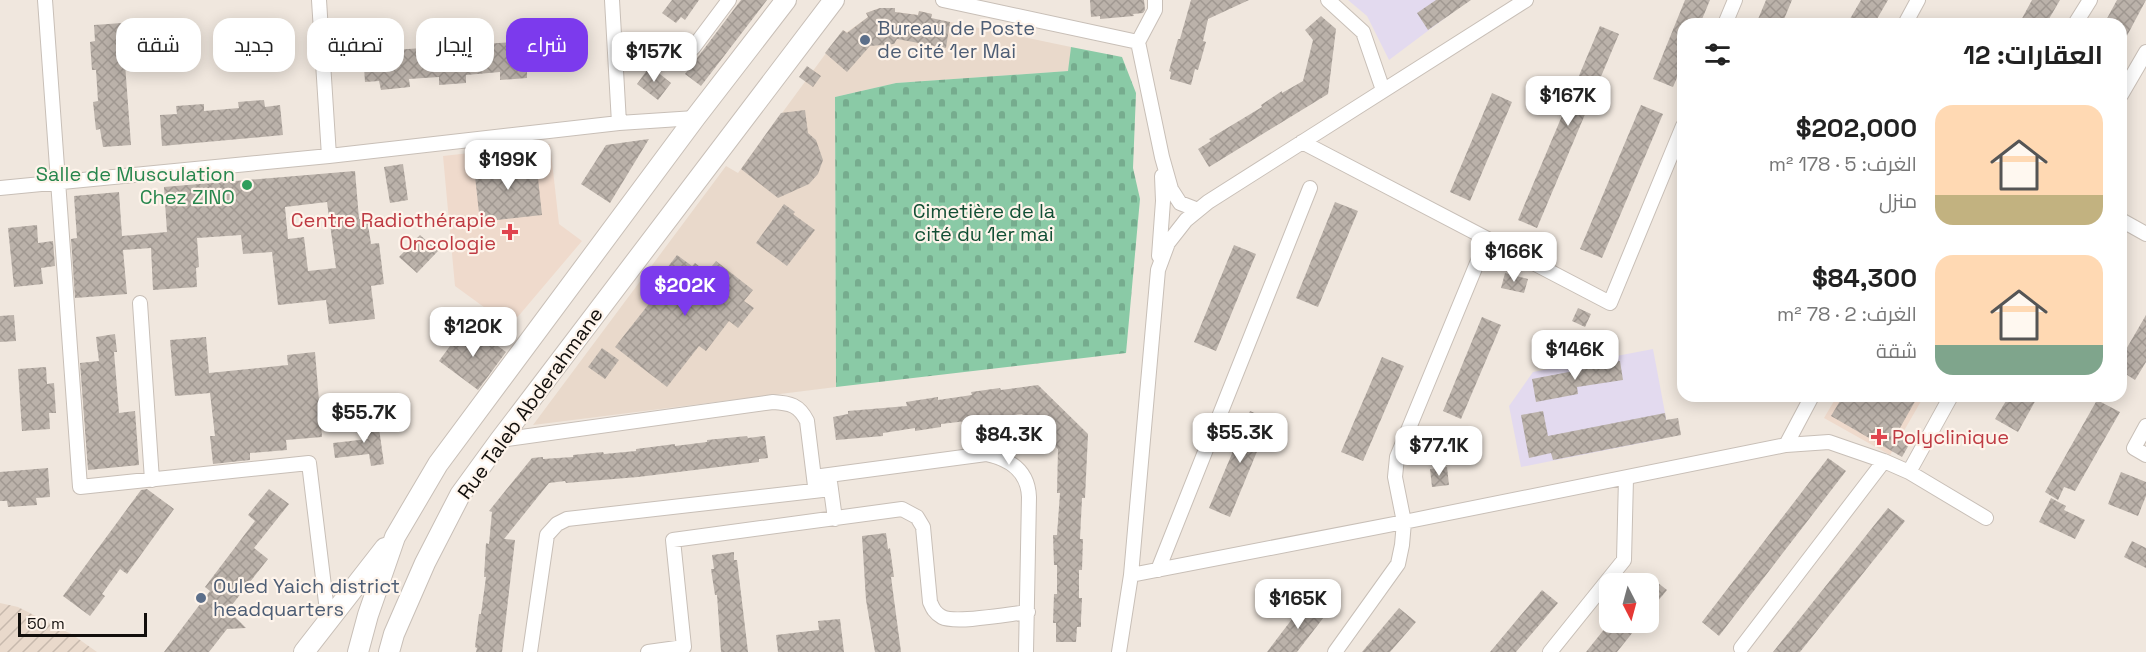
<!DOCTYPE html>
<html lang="ar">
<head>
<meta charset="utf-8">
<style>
	body { margin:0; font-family:"Space Grotesk",Cairo,sans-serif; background:#f2f2f2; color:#222; direction:rtl; height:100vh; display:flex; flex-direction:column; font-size:22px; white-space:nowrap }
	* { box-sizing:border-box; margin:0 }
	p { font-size:20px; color:#767676 }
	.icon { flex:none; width:33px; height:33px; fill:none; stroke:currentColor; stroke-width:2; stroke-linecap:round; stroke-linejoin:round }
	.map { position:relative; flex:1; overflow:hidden; direction:ltr }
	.panel { position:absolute; left:1677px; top:18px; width:450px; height:384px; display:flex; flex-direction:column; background:#fff; border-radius:18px; box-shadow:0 3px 15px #0003; direction:rtl }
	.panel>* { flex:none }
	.top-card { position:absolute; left:18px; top:18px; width:570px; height:54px; direction:rtl; display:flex; gap:12px }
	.needle { width:39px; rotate:174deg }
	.controls { position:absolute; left:1599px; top:573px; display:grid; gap:12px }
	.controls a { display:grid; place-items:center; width:60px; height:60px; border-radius:12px; background:#fff; box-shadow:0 3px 15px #0003; font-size:30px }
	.scale { position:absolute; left:18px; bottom:15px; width:129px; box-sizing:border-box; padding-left:6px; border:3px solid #120f0c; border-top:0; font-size:16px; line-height:21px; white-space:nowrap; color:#120f0c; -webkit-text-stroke:4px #fef4eb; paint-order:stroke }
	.price { position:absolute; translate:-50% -51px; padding:0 14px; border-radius:12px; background:#fff; color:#222; font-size:20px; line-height:39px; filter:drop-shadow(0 2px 3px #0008) }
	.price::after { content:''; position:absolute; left:50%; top:36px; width:18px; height:14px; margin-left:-9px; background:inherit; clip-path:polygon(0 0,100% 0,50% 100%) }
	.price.active { background:#7c3aed; color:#fff }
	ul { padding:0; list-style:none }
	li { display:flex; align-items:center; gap:18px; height:150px; padding:0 24px }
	li span { display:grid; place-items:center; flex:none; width:168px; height:120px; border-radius:18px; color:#555 }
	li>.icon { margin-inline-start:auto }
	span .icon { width:72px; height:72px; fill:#fffc; stroke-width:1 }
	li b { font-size:26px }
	h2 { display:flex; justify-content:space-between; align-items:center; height:72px; padding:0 24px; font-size:26px }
	.tag { padding:0 21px; border-radius:18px; background:#fff; box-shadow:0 3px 15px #0003; font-size:21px; line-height:54px }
	.tag.active { background:#7c3aed; color:#fff }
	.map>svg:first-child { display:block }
	.built { fill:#e9d9cb }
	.industrial { fill:url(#industrial-furrows) }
	.education { fill:#e3daef }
	.medical { fill:#efdacc }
	.cemetery { fill:url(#cemetery-stones) }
	.building { fill:url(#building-cross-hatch); fill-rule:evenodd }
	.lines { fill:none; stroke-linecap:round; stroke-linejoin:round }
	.street-casing { stroke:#c8bfb7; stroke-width:16 }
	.secondary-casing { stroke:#c8bfb7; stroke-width:22 }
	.street { stroke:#fff; stroke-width:14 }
	.secondary { stroke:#fff; stroke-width:20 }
	.service-dot { fill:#5c6f8a; stroke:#fef4eb; stroke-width:2 }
	.leisure-dot { fill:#2e9e5b; stroke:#fef4eb; stroke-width:2 }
	.health-dot { fill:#e0444e; stroke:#fef4eb; stroke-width:2 }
	.labels { text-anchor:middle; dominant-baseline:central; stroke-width:4.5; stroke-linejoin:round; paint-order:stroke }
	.service-label { font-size:20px; fill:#4e5e75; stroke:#fef4eb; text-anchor:start }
	.leisure-label { font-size:20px; fill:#27864d; stroke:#fef4eb; text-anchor:end }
	.park-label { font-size:20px; fill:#124f34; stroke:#fef4eb }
	.health-label { font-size:20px; fill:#be3a42; stroke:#fef4eb; text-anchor:end }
	.street-label { font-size:20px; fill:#120f0c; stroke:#fef4eb }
</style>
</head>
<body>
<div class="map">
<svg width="2146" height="652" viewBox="0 0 2146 652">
	<defs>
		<pattern id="industrial-furrows" width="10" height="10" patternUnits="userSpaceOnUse" patternTransform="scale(1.5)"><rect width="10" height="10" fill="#e9d9cb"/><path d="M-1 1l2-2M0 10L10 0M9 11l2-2" fill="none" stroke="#c7b9ad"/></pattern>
		<pattern id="cemetery-stones" width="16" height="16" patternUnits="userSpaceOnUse" patternTransform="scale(1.5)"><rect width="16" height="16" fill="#8acaa6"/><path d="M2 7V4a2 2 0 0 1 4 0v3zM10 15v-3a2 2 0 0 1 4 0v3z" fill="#76ac8e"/></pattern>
		<pattern id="building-cross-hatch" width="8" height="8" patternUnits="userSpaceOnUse" patternTransform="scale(1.5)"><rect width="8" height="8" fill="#bbb2aa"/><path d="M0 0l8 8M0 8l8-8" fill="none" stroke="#a09891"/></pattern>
	</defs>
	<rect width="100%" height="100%" fill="#f0e7de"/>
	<path class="built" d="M880,8H895V12L918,15L919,11L932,14L931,18L1071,47L1069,71L896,83L835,97L836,387L533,425L726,166L738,173L843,30L847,32L868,17L866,13Z"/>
	<path class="industrial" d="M0,603L18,607L73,635L97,652H0Z"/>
	<path class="education" d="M1348,0H1469L1389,60L1367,16Z
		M1653,349L1669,434L1660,435L1661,439L1521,467L1509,406L1533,372Z"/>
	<path class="medical" d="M550,144L559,224L582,241L510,326L455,286L443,156Z
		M1837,396H1924L1890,455L1824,418Z"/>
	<path class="cemetery" d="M1071,47L1122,57L1136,93L1133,168L1140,199L1126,353L836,387L835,97L896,83L1068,71Z"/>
	<path class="building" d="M672,0H699L685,20L681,17L676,23L662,13Z
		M741,0H767L701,86L685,74Z
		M1090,0H1144L1145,10L1143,13L1133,14L1134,16L1100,19V16L1091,17Z
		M1191,0H1249L1208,19L1203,41L1206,42L1198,70L1195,69L1191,85L1170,79L1171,72L1169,71L1178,39H1180Z
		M1436,0H1471L1428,30L1417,13Z
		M1685,0H1710L1700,24H1683V64L1673,87L1653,79Z
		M1766,0H1792L1782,24H1756Z
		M1861,0H1888L1874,24H1847Z
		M2032,0H2060L2046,24H2019Z
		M2117,0H2146L2121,47V24H2104Z
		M880,8H895V12L918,15L919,11L932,14L931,18L950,22L946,48L897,39L894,44L870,46L847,72L825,53L843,30L847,33L868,17L866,13Z
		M1321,16L1336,29L1328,94L1209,167L1198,149L1211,141L1209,139L1262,107L1261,105L1282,91V93L1303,81L1313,40L1305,30Z
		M122,23L131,145L103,147L100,129L96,130L93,102L98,101L96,70H92L90,42L95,41L94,25Z
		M1600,26L1619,34L1537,228L1518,220Z
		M542,40L543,70L527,71V78L500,80V72L466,75V83L439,85V77L409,79L410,87L381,90L379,81L365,82L363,52Z
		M650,66L671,83L658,100L637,84Z
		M807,66L821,76L813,87L799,77Z
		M1492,93L1512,102L1470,201L1450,192Z
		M264,100L265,107L280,105L283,135L162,146L160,115L177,114L176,106L204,104V111L239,108L238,102Z
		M1641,105L1663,114L1602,258L1580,249Z
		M805,110L808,133L816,140L823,160L818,174L809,184L778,198L741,169L781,113Z
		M649,139L610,203L581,184L606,145Z
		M536,160L542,215L480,222L474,167Z
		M403,164L408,200L390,203L384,167Z
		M355,171L359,219L367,218L371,244L379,243L384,284L371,286L375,319L329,324L326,300L278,305L272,252L243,254L241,235L197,238L199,267L196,268L197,287L153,290L151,248L123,250L127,294L75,298L71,239L77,238L74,196L119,192L122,236L167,232L164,187ZM327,202L336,268L308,271L304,237L288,239L285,207Z
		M1335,202L1358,211L1318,307L1296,298Z
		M784,204L795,212L793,214L815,230L787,266L756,243Z
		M37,225L38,243L53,241L55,266L41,268L43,284L14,287L8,228Z
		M420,235L438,251L417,273L399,257Z
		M1234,245L1256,254L1216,351L1194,342Z
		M677,255L692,266L695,263L707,272L716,261L753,290L744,301L754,308L738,328L729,321L706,351L699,346L667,387L615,347L659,291L653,286Z
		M1505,273L1528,279L1524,293L1501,288Z
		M1578,308L1591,314L1585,327L1572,321Z
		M14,315L16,341L0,342V316Z
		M2146,315V362L2135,380L2121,371V358Z
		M1482,317L1501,325L1461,419L1443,411Z
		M461,331L473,340L479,332L506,352L478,390L439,361Z
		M115,334L117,352H114L119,413L135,411L139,465L88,470L80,363L99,361L96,337Z
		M206,337L209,373L288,365L287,355L315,352L322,437L286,440L287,450L250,453V460L213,464L210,436H215L210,393L175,396L170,340Z
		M602,348L619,360L605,379L588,367Z
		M1382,357L1404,366L1363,461L1341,452Z
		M1620,361L1623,380L1577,387L1578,394L1536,402L1532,379L1590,368V366Z
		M46,367L47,384L54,383L56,413H49L50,429L22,431L18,369Z
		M1038,385L1088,434L1085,498H1082L1080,539H1083L1082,570H1079V598H1082L1081,619V627H1077L1076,642H1056V623H1053L1054,594H1057V565H1054L1053,535H1057L1060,493H1057L1058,449L1022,414L1001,416V420L975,423V420L941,424V427L915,431V428L883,433V436L836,440L833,417L848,414V411L907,406L906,402L938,397V400L972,395L971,392L1000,388L1001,390Z
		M1843,396H1918L1896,435L1910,443L1902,457L1831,416Z
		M2009,396H2038L2018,432L1995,419Z
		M2097,400L2120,412L2075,491L2064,487L2058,500L2045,492Z
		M1250,411L1270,420L1230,517L1209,508Z
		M1543,411L1548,436L1665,413L1666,420L1678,418L1681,435L1553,460L1551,453L1529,458L1521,415Z
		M377,414L384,464L371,466L369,454L335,458L333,443L368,439L365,416Z
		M747,436L748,438L765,436L768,458L759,459V462L638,477L566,483L565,481L549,483L504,539L515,540L502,652H476L477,648L475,647L479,614H481L486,577H484L486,543L489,544L492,512L489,511L532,458L543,457V459L573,457V455L603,452L604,454L636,451V449L675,444V446L707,442V440Z
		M1828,458L1846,471L1719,636L1702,622Z
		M1447,467L1449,485L1432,487L1430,469Z
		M48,468L50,497L36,498L37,505L8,507L7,501H0V472Z
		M2121,472L2146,482V496L2138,516L2108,504Z
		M147,489L174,509L127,574L120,569L102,594L105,596L90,616L63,596L141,490Z
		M269,489L289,504L254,548L268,559L228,610L246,628L227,629L209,652H164L210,591L205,587L255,521L248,515Z
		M2051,498L2066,506L2064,510L2085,520L2075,539L2039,522Z
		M1888,508L1905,521L1800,652H1773Z
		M886,533L888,549L890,548L894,577H891L901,652H875L866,600L862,536Z
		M2132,541L2146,548V568L2124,557Z
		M734,552V560H737L748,652H721L717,595H715L711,569H714L712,555Z
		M1648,575L1667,590L1648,613Z
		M1542,590L1558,603L1516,652H1490Z
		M1305,602L1324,617L1297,652H1267Z
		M1399,608L1416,622L1390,652H1362Z
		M840,619L844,652H778L776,635L819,630L818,621Z
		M1610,622H1641L1617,652H1586Z"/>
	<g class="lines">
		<defs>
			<path id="street" d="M45,0L80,487L309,463L328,619
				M319,0L329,156
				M612,0L619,123
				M943,0L1138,42L1162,157L1171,189L1180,203L1198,210
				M1328,0L1363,32L1383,90
				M1725,24L1735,0
				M1905,24L1918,0
				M2075,24L2090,0
				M1138,42L1155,10V0
				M616,64L693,48L729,0
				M2121,95L2146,52
				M1302,142L1610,303L1683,126
				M0,188L329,156L619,123L695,118
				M2121,220L2146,234
				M1159,256L1163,201L1162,176
				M140,303L152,480
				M2146,426L2134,448L2146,455
				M500,440L773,402C790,403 799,405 807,421L815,486
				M1786,445L1812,396
				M1909,472L1951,396
				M814,477L986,454C1010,459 1028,471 1029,497L1026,652
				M830,482L835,519
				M1158,570L1310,188
				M1131,575L1404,522L1786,445L1829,442L1884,461L1909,472L1986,518
				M1741,648L1884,461
				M530,652L547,535L557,524L567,519L831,489
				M648,652L684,647L673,540L902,509L917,517L923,527L930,602C933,609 935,613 942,617C956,624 1009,614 1028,612
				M1119,652L1131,575L1158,270L1168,243L1186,220L1208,202L1526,0
				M1335,652L1398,564L1402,545L1404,522L1395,477L1397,457L1487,239
				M1550,652L1624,560L1626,478"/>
			<path id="secondary" d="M304,652L385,548
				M358,652L368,615L395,537L438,464L695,118L786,0
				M389,652L394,634L425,563L460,495L500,440L834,0"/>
		</defs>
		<use href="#street" class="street-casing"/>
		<use href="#secondary" class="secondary-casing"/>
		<use href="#street" class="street"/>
		<use href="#secondary" class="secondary"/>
	</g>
	<g class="service-dot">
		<circle cx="865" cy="40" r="6"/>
		<circle cx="201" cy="598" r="6"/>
	</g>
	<circle class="leisure-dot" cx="247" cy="185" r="6"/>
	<g class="health-dot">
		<path d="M507 223h6v6h6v6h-6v6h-6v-6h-6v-6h6z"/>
		<path d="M1876 428h6v6h6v6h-6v6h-6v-6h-6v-6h6z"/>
	</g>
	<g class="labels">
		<g class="service-label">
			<text x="877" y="28">Bureau de Poste<tspan x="877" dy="23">de cité 1er Mai</tspan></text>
			<text x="213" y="586">Ouled Yaich district<tspan x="213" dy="23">headquarters</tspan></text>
		</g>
		<g class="leisure-label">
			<text x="235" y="174">Salle de Musculation<tspan x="235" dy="23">Chez ZINO</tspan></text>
		</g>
		<g class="park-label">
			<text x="984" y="211">Cimetière de la<tspan x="984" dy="23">cité du 1er mai</tspan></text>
		</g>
		<g class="health-label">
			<text x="496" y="220">Centre Radiothérapie<tspan x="496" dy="23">Oncologie</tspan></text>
			<text x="1892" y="437" text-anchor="start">Polyclinique</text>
		</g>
		<g class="street-label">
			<text transform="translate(530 403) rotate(-54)">Rue Taleb Abderahmane</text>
		</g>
	</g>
</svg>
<div class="controls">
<a><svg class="needle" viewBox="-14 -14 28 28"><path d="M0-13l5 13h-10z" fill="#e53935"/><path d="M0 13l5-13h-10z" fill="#767676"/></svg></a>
</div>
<div class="scale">50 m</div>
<b class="price" style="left:654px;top:83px">$157K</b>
<b class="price" style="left:1568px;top:127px">$167K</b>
<b class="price" style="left:508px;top:191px">$199K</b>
<b class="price" style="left:1514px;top:283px">$166K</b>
<b class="price active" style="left:685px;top:317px">$202K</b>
<b class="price" style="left:473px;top:358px">$120K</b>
<b class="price" style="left:1575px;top:381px">$146K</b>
<b class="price" style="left:364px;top:444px">$55.7K</b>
<b class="price" style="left:1240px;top:464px">$55.3K</b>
<b class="price" style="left:1009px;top:466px">$84.3K</b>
<b class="price" style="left:1439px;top:477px">$77.1K</b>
<b class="price" style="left:1298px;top:630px">$165K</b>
<div class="top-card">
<a class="tag active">شراء</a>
<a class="tag">إيجار</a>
<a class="tag">تصفية</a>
<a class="tag">جديد</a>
<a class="tag">شقة</a>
</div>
<section class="panel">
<h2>العقارات: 12<svg class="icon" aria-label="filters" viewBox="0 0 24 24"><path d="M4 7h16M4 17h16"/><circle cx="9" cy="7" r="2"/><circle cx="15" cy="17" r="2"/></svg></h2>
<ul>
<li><span style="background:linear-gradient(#ffd9b3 75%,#c2b280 0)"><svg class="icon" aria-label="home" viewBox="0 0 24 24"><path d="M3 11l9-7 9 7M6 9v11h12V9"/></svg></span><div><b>$202,000</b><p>الغرف: 5 · 178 m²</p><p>منزل</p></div></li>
<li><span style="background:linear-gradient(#ffd9b3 75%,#7fa58c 0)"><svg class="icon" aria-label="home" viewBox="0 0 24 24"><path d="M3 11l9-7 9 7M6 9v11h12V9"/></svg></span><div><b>$84,300</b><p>الغرف: 2 · 78 m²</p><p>شقة</p></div></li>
</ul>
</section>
</div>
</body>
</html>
